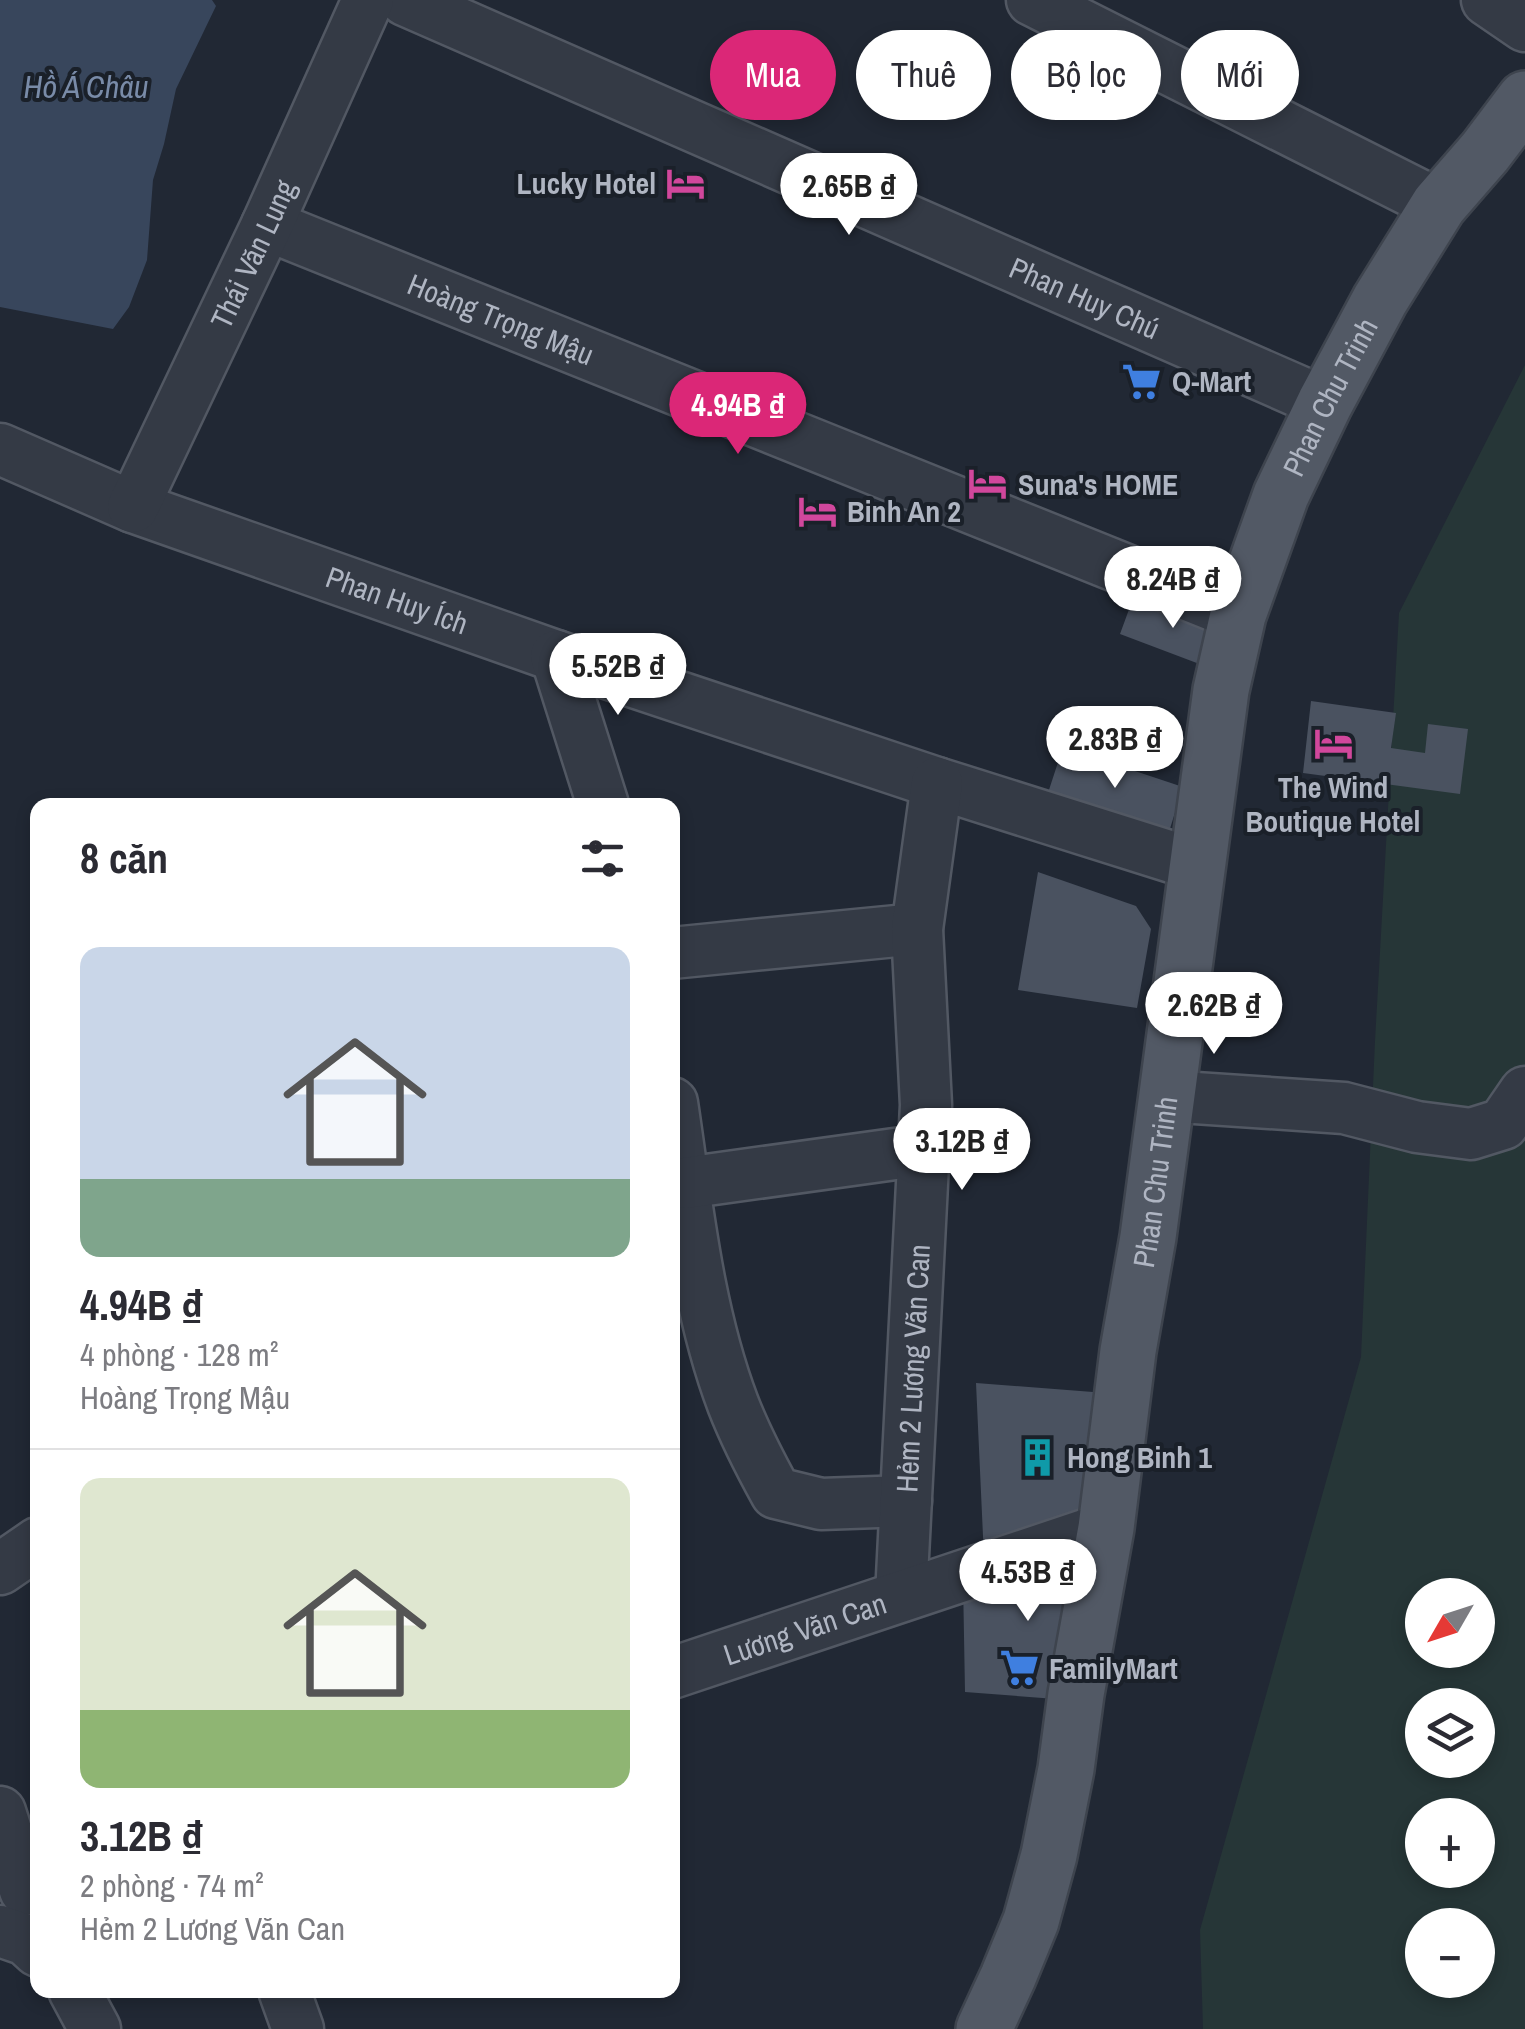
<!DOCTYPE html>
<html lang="vi">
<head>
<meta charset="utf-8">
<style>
	body { margin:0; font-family:"Archivo Narrow",sans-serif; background:#f7f7f7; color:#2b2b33; height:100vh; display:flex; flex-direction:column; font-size:38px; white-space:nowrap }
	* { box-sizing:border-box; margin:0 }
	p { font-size:32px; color:#7c7c81 }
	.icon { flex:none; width:55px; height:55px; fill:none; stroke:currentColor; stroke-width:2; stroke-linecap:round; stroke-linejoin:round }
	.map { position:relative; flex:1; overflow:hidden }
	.drawer { position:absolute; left:30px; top:798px; width:650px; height:1200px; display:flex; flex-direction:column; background:#fff; border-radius:20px; box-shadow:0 5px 15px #0003 }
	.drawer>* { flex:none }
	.guide { position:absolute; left:710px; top:30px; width:665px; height:90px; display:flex; gap:20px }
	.needle { width:65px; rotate:231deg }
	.buttons { position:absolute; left:1405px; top:1578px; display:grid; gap:20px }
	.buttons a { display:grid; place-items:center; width:90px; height:90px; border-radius:50%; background:#fff; box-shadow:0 5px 15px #0003; font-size:50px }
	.price { position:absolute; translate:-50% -85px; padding:0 22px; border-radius:35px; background:#fff; color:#222; font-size:32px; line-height:65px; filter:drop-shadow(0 2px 5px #0008) }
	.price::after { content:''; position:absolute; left:50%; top:60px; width:30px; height:22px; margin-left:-15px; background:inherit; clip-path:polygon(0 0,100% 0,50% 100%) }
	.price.current { background:#db2777; color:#fff }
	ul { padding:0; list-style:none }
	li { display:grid; align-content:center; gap:20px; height:530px; padding:0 50px }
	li+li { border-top:2px solid #e1e1e2 }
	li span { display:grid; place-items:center; height:310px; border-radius:20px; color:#555 }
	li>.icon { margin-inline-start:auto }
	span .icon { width:180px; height:180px; fill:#fffc; stroke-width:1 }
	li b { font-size:42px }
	h2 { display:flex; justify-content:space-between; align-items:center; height:120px; padding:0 50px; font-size:42px }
	.tag { padding:0 35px; border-radius:45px; background:#fff; box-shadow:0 5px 15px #0003; font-size:35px; line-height:90px }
	.tag.current { background:#db2777; color:#fff }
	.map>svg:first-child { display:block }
	.green { fill:#263637; fill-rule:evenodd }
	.water { fill:#38465c }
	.building { fill:#4a5260 }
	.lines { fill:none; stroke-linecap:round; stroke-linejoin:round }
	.minor-casing { stroke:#525863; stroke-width:55 }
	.major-casing { stroke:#3e444e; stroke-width:60 }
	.minor { stroke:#343a45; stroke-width:50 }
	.major { stroke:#525965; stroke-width:55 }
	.labels { text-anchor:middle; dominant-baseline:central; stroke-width:8; stroke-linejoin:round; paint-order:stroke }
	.poi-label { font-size:30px; font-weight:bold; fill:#afb5c2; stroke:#1a2029; text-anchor:start }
	.street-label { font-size:30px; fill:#afb5c2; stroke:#1a2029 }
	.water-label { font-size:32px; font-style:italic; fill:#798ba8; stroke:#1a2029 }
</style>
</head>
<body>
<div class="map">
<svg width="1525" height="2029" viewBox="0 0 1525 2029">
	<rect width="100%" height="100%" fill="#212834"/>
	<path class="green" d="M1525,365V2029H1203L1200,1930L1361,1357L1375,1041L1399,613ZM1422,1595H1478V1650H1422ZM1422,1705H1478V1760H1422ZM1422,1815H1478V1870H1422ZM1422,1925H1478V1980H1422Z"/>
	<path class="water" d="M0,0H212L216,6L176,89L164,144L153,180L147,260L129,307L113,329L0,307Z"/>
	<path class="building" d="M1135,593L1226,628L1210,668L1120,634Z
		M1311,701L1396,713L1391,748L1425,753L1428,724L1468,729L1460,794L1303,773Z
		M1063,747L1183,787L1168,835L1047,796Z
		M1038,872L1136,906L1151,929L1137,1008L1018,990Z
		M976,1383L1093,1392L1095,1521L984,1558Z
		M1100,1535L1069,1700L965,1692L963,1580Z"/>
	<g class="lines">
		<defs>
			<g id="minor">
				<path id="s1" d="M405,0L1325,403"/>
				<path d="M1032,0L1439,205"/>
				<path d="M1487,0L1525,26"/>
				<path id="s2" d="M267,225L1238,615"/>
				<path id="s3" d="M0,449L133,507L556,656L937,783L1197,865"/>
				<path id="s4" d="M133,507L267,225L368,0"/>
				<path d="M556,656L603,805"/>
				<path d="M672,953L917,929"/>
				<path d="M1165,1096L1344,1108L1417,1127L1471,1134L1503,1124L1525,1092"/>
				<path d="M672,1103C687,1203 697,1309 733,1404C745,1435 760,1464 776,1493L821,1504L906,1501"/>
				<path d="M685,1183L924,1150"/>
				<path d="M0,1569L38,1543"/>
				<path id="s5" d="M901,1596L926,1105L917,929L937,783"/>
				<path id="s6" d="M672,1673L1106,1528"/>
				<path d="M0,1812L25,1890"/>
				<path d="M0,1931L26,1940L38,1951"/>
				<path d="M74,1990L95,2029"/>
				<path d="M284,1990L298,2029"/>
			</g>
			<g id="major">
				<path id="s7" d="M984,2029L1008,1977L1031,1921L1049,1855L1066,1769L1076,1694L1106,1528L1128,1351L1148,1237L1221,690L1238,615L1281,495L1325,403L1380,300L1439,205L1485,152L1525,99"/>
			</g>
		</defs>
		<use href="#minor" class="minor-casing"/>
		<use href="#major" class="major-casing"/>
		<use href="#minor" class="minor"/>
		<use href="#major" class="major"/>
	</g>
	<defs>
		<symbol id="hotel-bare" viewBox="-9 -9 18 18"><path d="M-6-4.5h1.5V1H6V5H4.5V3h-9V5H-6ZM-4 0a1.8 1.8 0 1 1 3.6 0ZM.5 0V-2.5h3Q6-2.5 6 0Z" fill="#d1479c" stroke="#1a2029" stroke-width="2.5" paint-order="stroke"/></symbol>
		<symbol id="supermarket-bare" viewBox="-9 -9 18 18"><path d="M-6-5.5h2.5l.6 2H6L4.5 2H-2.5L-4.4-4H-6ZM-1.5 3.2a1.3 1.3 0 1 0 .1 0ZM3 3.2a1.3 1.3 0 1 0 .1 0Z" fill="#3f7fe0" stroke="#1a2029" stroke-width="2.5" paint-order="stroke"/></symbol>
		<symbol id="building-bare" viewBox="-9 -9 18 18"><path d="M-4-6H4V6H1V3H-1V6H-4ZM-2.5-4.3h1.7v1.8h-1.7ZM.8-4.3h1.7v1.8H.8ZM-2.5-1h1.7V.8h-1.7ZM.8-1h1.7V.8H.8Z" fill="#0f9aa8" stroke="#1a2029" stroke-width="2.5" paint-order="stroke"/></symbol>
	</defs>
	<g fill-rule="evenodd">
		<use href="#hotel-bare" x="658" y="156" width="55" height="55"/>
		<use href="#supermarket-bare" x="1114" y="354" width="55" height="55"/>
		<use href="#hotel-bare" x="960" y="456" width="55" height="55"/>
		<use href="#hotel-bare" x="790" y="484" width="55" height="55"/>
		<use href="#hotel-bare" x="1306" y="716" width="55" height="55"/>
		<use href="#building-bare" x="1010" y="1430" width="55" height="55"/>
		<use href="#supermarket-bare" x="992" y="1640" width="55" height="55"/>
	</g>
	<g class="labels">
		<g class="poi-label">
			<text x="656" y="183" text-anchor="end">Lucky Hotel</text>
			<text x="1172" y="381">Q-Mart</text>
			<text x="1018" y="484">Suna's HOME</text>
			<text x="847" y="511">Binh An 2</text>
			<text x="1333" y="787" text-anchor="middle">The Wind<tspan x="1333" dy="34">Boutique Hotel</tspan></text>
			<text x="1067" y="1457">Hong Binh 1</text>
			<text x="1049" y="1668">FamilyMart</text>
		</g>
		<g class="street-label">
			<text stroke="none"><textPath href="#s4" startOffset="280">Thái Văn Lung</textPath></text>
			<text stroke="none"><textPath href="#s1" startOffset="742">Phan Huy Chú</textPath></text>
			<text stroke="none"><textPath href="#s2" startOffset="252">Hoàng Trọng Mậu</textPath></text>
			<text stroke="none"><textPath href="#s7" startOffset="1678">Phan Chu Trinh</textPath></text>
			<text stroke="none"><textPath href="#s3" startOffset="425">Phan Huy Ích</textPath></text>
			<text stroke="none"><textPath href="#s7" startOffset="868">Phan Chu Trinh</textPath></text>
			<text stroke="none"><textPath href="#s5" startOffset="228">Hẻm 2 Lương Văn Can</textPath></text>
			<text stroke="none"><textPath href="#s6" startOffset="140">Lương Văn Can</textPath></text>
		</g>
		<g class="water-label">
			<text x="86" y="86">Hồ Á Châu</text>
		</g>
	</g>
</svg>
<div class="buttons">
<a><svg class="needle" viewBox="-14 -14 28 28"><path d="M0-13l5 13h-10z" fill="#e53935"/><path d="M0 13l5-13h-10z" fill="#7c7c81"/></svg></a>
<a><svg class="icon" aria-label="layers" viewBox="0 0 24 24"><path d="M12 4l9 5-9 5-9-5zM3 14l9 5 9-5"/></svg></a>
<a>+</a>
<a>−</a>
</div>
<b class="price" style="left:849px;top:238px">2.65B ₫</b>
<b class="price current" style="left:738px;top:457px">4.94B ₫</b>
<b class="price" style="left:1173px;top:631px">8.24B ₫</b>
<b class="price" style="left:618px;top:718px">5.52B ₫</b>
<b class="price" style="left:1115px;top:791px">2.83B ₫</b>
<b class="price" style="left:1214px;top:1057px">2.62B ₫</b>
<b class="price" style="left:962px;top:1193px">3.12B ₫</b>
<b class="price" style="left:1028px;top:1624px">4.53B ₫</b>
<div class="guide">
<a class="tag current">Mua</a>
<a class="tag">Thuê</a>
<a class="tag">Bộ lọc</a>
<a class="tag">Mới</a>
</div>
<section class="drawer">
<h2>8 căn<svg class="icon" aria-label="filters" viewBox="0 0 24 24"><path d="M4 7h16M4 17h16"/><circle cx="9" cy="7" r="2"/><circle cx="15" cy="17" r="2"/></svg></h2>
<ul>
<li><span style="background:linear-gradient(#c9d6e8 75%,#7fa58c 0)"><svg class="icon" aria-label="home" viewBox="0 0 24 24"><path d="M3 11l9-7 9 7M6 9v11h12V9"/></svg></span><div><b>4.94B ₫</b><p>4 phòng · 128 m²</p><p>Hoàng Trọng Mậu</p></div></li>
<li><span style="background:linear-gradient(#dfe7d0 75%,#8fb573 0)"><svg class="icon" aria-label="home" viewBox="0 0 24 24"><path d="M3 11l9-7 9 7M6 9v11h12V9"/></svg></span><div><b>3.12B ₫</b><p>2 phòng · 74 m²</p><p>Hẻm 2 Lương Văn Can</p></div></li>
</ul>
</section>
</div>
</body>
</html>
